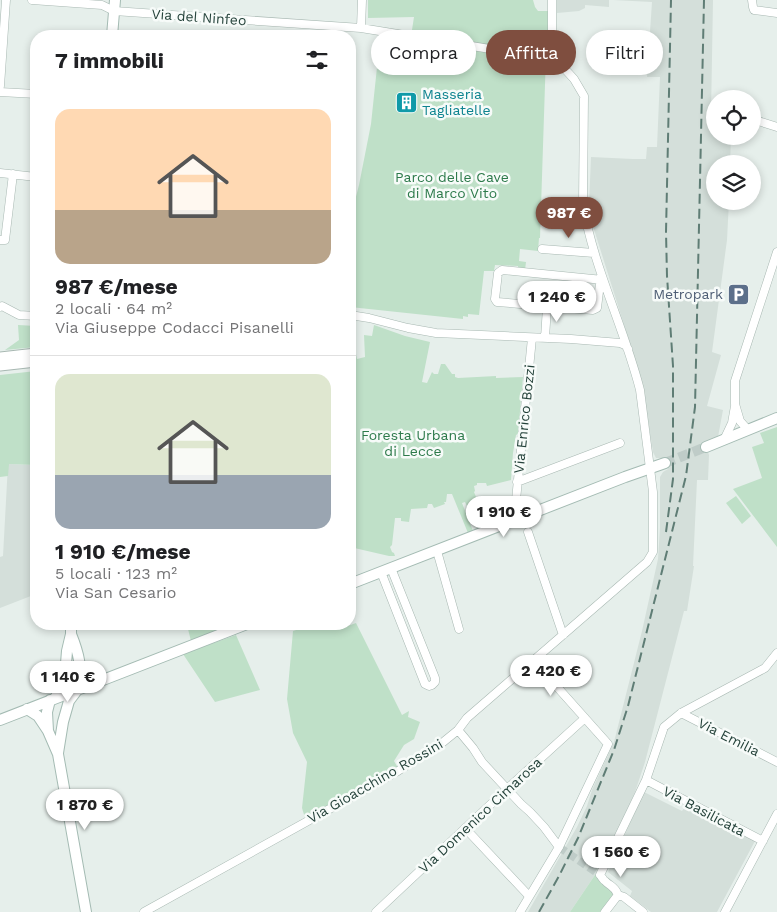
<!DOCTYPE html>
<html lang="it">
<head>
<meta charset="utf-8">
<style>
	body { margin:0; font-family:"Work Sans",sans-serif; background:#f2f2f2; color:#202124; height:100vh; display:flex; flex-direction:column; font-size:19px; white-space:nowrap }
	* { box-sizing:border-box; margin:0 }
	p { font-size:16px; color:#757577 }
	.icon { flex:none; width:28px; height:28px; fill:none; stroke:currentColor; stroke-width:2; stroke-linecap:round; stroke-linejoin:round }
	.map { position:relative; flex:1; overflow:hidden }
	.side { position:absolute; left:30px; top:30px; width:326px; height:600px; display:flex; flex-direction:column; background:#fff; border-radius:20px; box-shadow:0 2px 8px #0003 }
	.side>* { flex:none }
	.guide { position:absolute; left:371px; top:30px; width:330px; height:45px; display:flex; gap:10px }
	.tools { position:absolute; left:706px; top:90px; display:grid; gap:10px }
	.tools a { display:grid; place-items:center; width:55px; height:55px; border-radius:50%; background:#fff; box-shadow:0 2px 8px #0003; font-size:25px }
	.price { position:absolute; translate:-50% -42px; padding:0 11px; border-radius:18px; background:#fff; color:#222; font-size:16px; line-height:32px; filter:drop-shadow(0 1px 2px #0008) }
	.price::after { content:''; position:absolute; left:50%; top:30px; width:15px; height:11px; margin-left:-8px; background:inherit; clip-path:polygon(0 0,100% 0,50% 100%) }
	.price.active { background:#7f4e3f; color:#fff }
	ul { padding:0; list-style:none }
	li { display:grid; align-content:center; gap:10px; height:265px; padding:0 25px }
	li+li { border-top:1px solid #e0e0e0 }
	li span { display:grid; place-items:center; height:155px; border-radius:15px; color:#555 }
	li>.icon { margin-inline-start:auto }
	span .icon { width:90px; height:90px; fill:#fffc; stroke-width:1 }
	li b { font-size:21px }
	h2 { display:flex; justify-content:space-between; align-items:center; height:60px; padding:0 25px; font-size:21px }
	.tag { padding:0 18px; border-radius:22px; background:#fff; box-shadow:0 2px 8px #0003; font-size:18px; line-height:45px }
	.tag.active { background:#7f4e3f; color:#fff }
	.map>svg:first-child { display:block }
	.built { fill:#d4dfda }
	.green { fill:#bfe0c8 }
	.lines { fill:none; stroke-linecap:round; stroke-linejoin:round }
	.minor-tunnel { stroke:#bfccc8; stroke-width:8; stroke-dasharray:8 4; stroke-linecap:butt }
	.secondary-tunnel { stroke:#bfccc8; stroke-width:10; stroke-dasharray:10 5; stroke-linecap:butt }
	.minor-casing { stroke:#a8b8b2; stroke-width:9 }
	.tertiary-casing { stroke:#a8b8b2; stroke-width:11 }
	.secondary-casing { stroke:#a4bbb3; stroke-width:12 }
	.minor { stroke:#fff; stroke-width:8 }
	.tertiary { stroke:#fff; stroke-width:9 }
	.secondary { stroke:#fff; stroke-width:10 }
	.rail { stroke:#5f7d75; stroke-width:2; stroke-dasharray:10 5; stroke-linecap:butt }
	.labels { text-anchor:middle; dominant-baseline:central; stroke-width:5; stroke-linejoin:round; paint-order:stroke }
	.street-label { font-size:14px; fill:#24423a; stroke:#f7fbf9 }
	.culture-label { font-size:14px; fill:#0d838f; stroke:#f7fbf9; text-anchor:start }
	.park-label { font-size:14px; fill:#2d7a4b; stroke:#f7fbf9 }
	.service-label { font-size:14px; fill:#4e5e75; stroke:#f7fbf9; text-anchor:end }
</style>
</head>
<body>
<div class="map">
<svg width="777" height="912" viewBox="0 0 777 912">
	<rect width="100%" height="100%" fill="#e6efeb"/>
	<path class="built" d="M557,0H609V7L585,5V8L579,11L557,13Z
		M613,0H713L711,114H715V136H731L730,164H715V201H729L727,240L712,352L721,355L707,406L723,410L718,437L704,442L709,455L708,480H697L693,566H694L687,611H684L645,762L635,792L620,826L595,875L570,912H528L577,827L587,806L592,790L614,742L642,631L658,559L660,528V477L663,472L668,469L664,458H656L653,452L642,382L592,223L589,206L591,157L633,159H646L647,147H657L660,77H647L652,2Z
		M8,464L36,465V594L0,608V557L3,556Z
		M644,792L682,811L687,804L755,841L717,912H651L630,896L632,891L608,872Z"/>
	<path class="green" d="M368,0H533L535,7L538,11H550L546,54L540,238H539L538,251L520,249L519,261L526,262L525,270L518,269V266L495,265L494,271H484L479,315L468,314V317L463,316V319L350,307V220L359,185L371,124L380,39L410,43L414,17L368,18Z
		M18,325L36,326V347L5,350L19,340Z
		M374,325L405,336L430,342L422,382L427,383L432,372L434,374H438L441,364H445L452,374H455V377L458,378L496,376V378L523,377L518,434L516,435L513,453L511,480L487,486L486,483H477V485L474,486L475,491L474,492L478,502L467,506L465,502L462,503L473,531L468,533L452,494H447L446,502H444L445,504L434,508L432,504H428L427,508L411,509L409,522L401,521V518H395L392,545L390,547L392,552L394,553L395,556H389L350,547V355L356,354L357,359L365,357L364,335L372,336Z
		M36,371V465L9,464L8,476L0,477V375Z
		M777,427V547L733,489L762,478L752,447L764,443L760,433Z
		M736,496L751,516L742,524L726,503Z
		M356,623L402,715L409,711L408,717L420,722L414,739L404,745L394,761L398,768L305,818L302,808L307,762L293,733L287,699L293,631L316,624H343L345,627Z
		M188,624H231V625L191,641L187,625Z
		M236,635L260,690L215,702L183,654Z
		M595,875L600,879L604,886L609,887L614,893L612,898L600,912H570Z"/>
	<g class="lines">
		<path class="minor-tunnel" d="M559,847L600,875"/>
		<path class="secondary-tunnel" d="M665,463L706,447"/>
		<defs>
			<path id="minor" d="M32,0L102,5L114,11L361,28L552,59L563,67L574,79L584,96L583,205C594,269 624,327 640,390L653,492V552L647,562L467,718L458,730L442,743L398,771L144,912
				M752,0L753,7L754,10L777,13
				M361,28L362,0
				M552,59V0
				M0,86L6,0
				M0,92L36,94
				M752,119L777,127
				M0,173L36,177
				M0,240H5L13,174
				M542,249L594,253
				M502,270L603,280L600,283L597,308L593,310L497,302L495,299L498,273Z
				M0,307L2,306L19,315L36,316
				M350,315L369,318L408,328L436,333L571,339L620,343L625,345L628,349
				M545,338L547,307
				M748,430L740,421L735,404V381L777,252
				M724,440L732,423L735,406
				M517,482L620,443
				M516,500L532,338
				M528,532L563,635
				M437,551L459,629
				M381,572L425,684L429,686L432,685L435,682V678L391,568
				M681,713L777,762
				M458,730L473,748L482,762L521,804L530,812L544,827L559,847
				M646,780L763,841
				M465,828L529,896
				M618,895C615,886 611,887 605,881C603,880 602,877 600,875L646,780L664,727L681,713L765,668L777,653
				M618,895L624,897L643,912
				M376,912L507,789L585,718
				M520,912L559,847L608,744L534,661
				M605,912L618,895
				M725,912L777,814"/>
			<path id="tertiary" d="M0,357L36,353
				M0,366L36,362"/>
			<path id="secondary" d="M112,36L115,0
				M706,447L777,418
				M350,584L625,477L665,463
				M71,634C79,654 82,667 79,688
				M55,698L61,688L65,676L67,651L71,634V624
				M27,709L38,716L48,731L58,754L86,912
				M0,720L247,624
				M48,731L47,712L50,700
				M58,753L63,722L69,701L78,689"/>
		</defs>
		<use href="#minor" class="minor-casing"/>
		<use href="#tertiary" class="tertiary-casing"/>
		<use href="#secondary" class="secondary-casing"/>
		<use href="#minor" class="minor"/>
		<use href="#tertiary" class="tertiary"/>
		<use href="#secondary" class="secondary"/>
		<path class="rail" d="M666,532L673,479V366L667,276L666,232L671,0
			M539,912L559,876L578,838L614,750L628,706L686,476L695,407L704,0"/>
	</g>
	<defs>
		<symbol id="building-square" viewBox="-11 -11 22 22"><rect x="-9" y="-9" width="18" height="18" rx="4" fill="#0f9aa8" stroke="#f7fbf9"/><path d="M-4-6H4V6H1V3H-1V6H-4ZM-2.5-4.3h1.7v1.8h-1.7ZM.8-4.3h1.7v1.8H.8ZM-2.5-1h1.7V.8h-1.7ZM.8-1h1.7V.8H.8Z" fill="#fff"/></symbol>
		<symbol id="parking-square" viewBox="-11 -11 22 22"><rect x="-9" y="-9" width="18" height="18" rx="4" fill="#5c6f8a" stroke="#f7fbf9"/><path d="M-3.5-5.5H1a3.5 3.5 0 0 1 0 7H-1V5.5H-3.5ZM-1-3.4V-.6H.8a1.4 1.4 0 0 0 0-2.8Z" fill="#fff"/></symbol>
	</defs>
	<g fill-rule="evenodd">
		<use href="#building-square" x="394" y="90" width="25" height="25"/>
		<use href="#parking-square" x="726" y="282" width="25" height="25"/>
	</g>
	<g class="labels">
		<g class="street-label">
			<text transform="translate(199 17) rotate(4)">Via del Ninfeo</text>
			<text transform="translate(524 419) rotate(-84)">Via Enrico Bozzi</text>
			<text transform="translate(729 737) rotate(27)">Via Emilia</text>
			<text transform="translate(375 781) rotate(-30)">Via Gioacchino Rossini</text>
			<text transform="translate(704 811) rotate(28)">Via Basilicata</text>
			<text transform="translate(480 815) rotate(-43)">Via Domenico Cimarosa</text>
		</g>
		<g class="culture-label">
			<text x="422" y="94">Masseria<tspan x="422" dy="16">Tagliatelle</tspan></text>
		</g>
		<g class="park-label">
			<text x="452" y="177">Parco delle Cave<tspan x="452" dy="16">di Marco Vito</tspan></text>
			<text x="413" y="435">Foresta Urbana<tspan x="413" dy="16">di Lecce</tspan></text>
		</g>
		<g class="service-label">
			<text x="723" y="294">Metropark</text>
		</g>
	</g>
</svg>
<div class="tools">
<a><svg class="icon" aria-label="locate" viewBox="0 0 24 24"><circle cx="12" cy="12" r="6"/><path d="M12 2v4M12 18v4M2 12h4M18 12h4"/></svg></a>
<a><svg class="icon" aria-label="layers" viewBox="0 0 24 24"><path d="M12 4l9 5-9 5-9-5zM3 14l9 5 9-5"/></svg></a>
</div>
<b class="price active" style="left:569px;top:239px">987 €</b>
<b class="price" style="left:557px;top:323px">1 240 €</b>
<b class="price" style="left:504px;top:538px">1 910 €</b>
<b class="price" style="left:551px;top:697px">2 420 €</b>
<b class="price" style="left:68px;top:703px">1 140 €</b>
<b class="price" style="left:85px;top:831px">1 870 €</b>
<b class="price" style="left:621px;top:878px">1 560 €</b>
<div class="guide">
<a class="tag">Compra</a>
<a class="tag active">Affitta</a>
<a class="tag">Filtri</a>
</div>
<section class="side">
<h2>7 immobili<svg class="icon" aria-label="filters" viewBox="0 0 24 24"><path d="M4 7h16M4 17h16"/><circle cx="9" cy="7" r="2"/><circle cx="15" cy="17" r="2"/></svg></h2>
<ul>
<li><span style="background:linear-gradient(#ffd9b3 65%,#b9a48a 0)"><svg class="icon" aria-label="home" viewBox="0 0 24 24"><path d="M3 11l9-7 9 7M6 9v11h12V9"/></svg></span><div><b>987 €/mese</b><p>2 locali · 64 m²</p><p>Via Giuseppe Codacci Pisanelli</p></div></li>
<li><span style="background:linear-gradient(#dfe7d0 65%,#9aa5b1 0)"><svg class="icon" aria-label="home" viewBox="0 0 24 24"><path d="M3 11l9-7 9 7M6 9v11h12V9"/></svg></span><div><b>1 910 €/mese</b><p>5 locali · 123 m²</p><p>Via San Cesario</p></div></li>
</ul>
</section>
</div>
</body>
</html>
